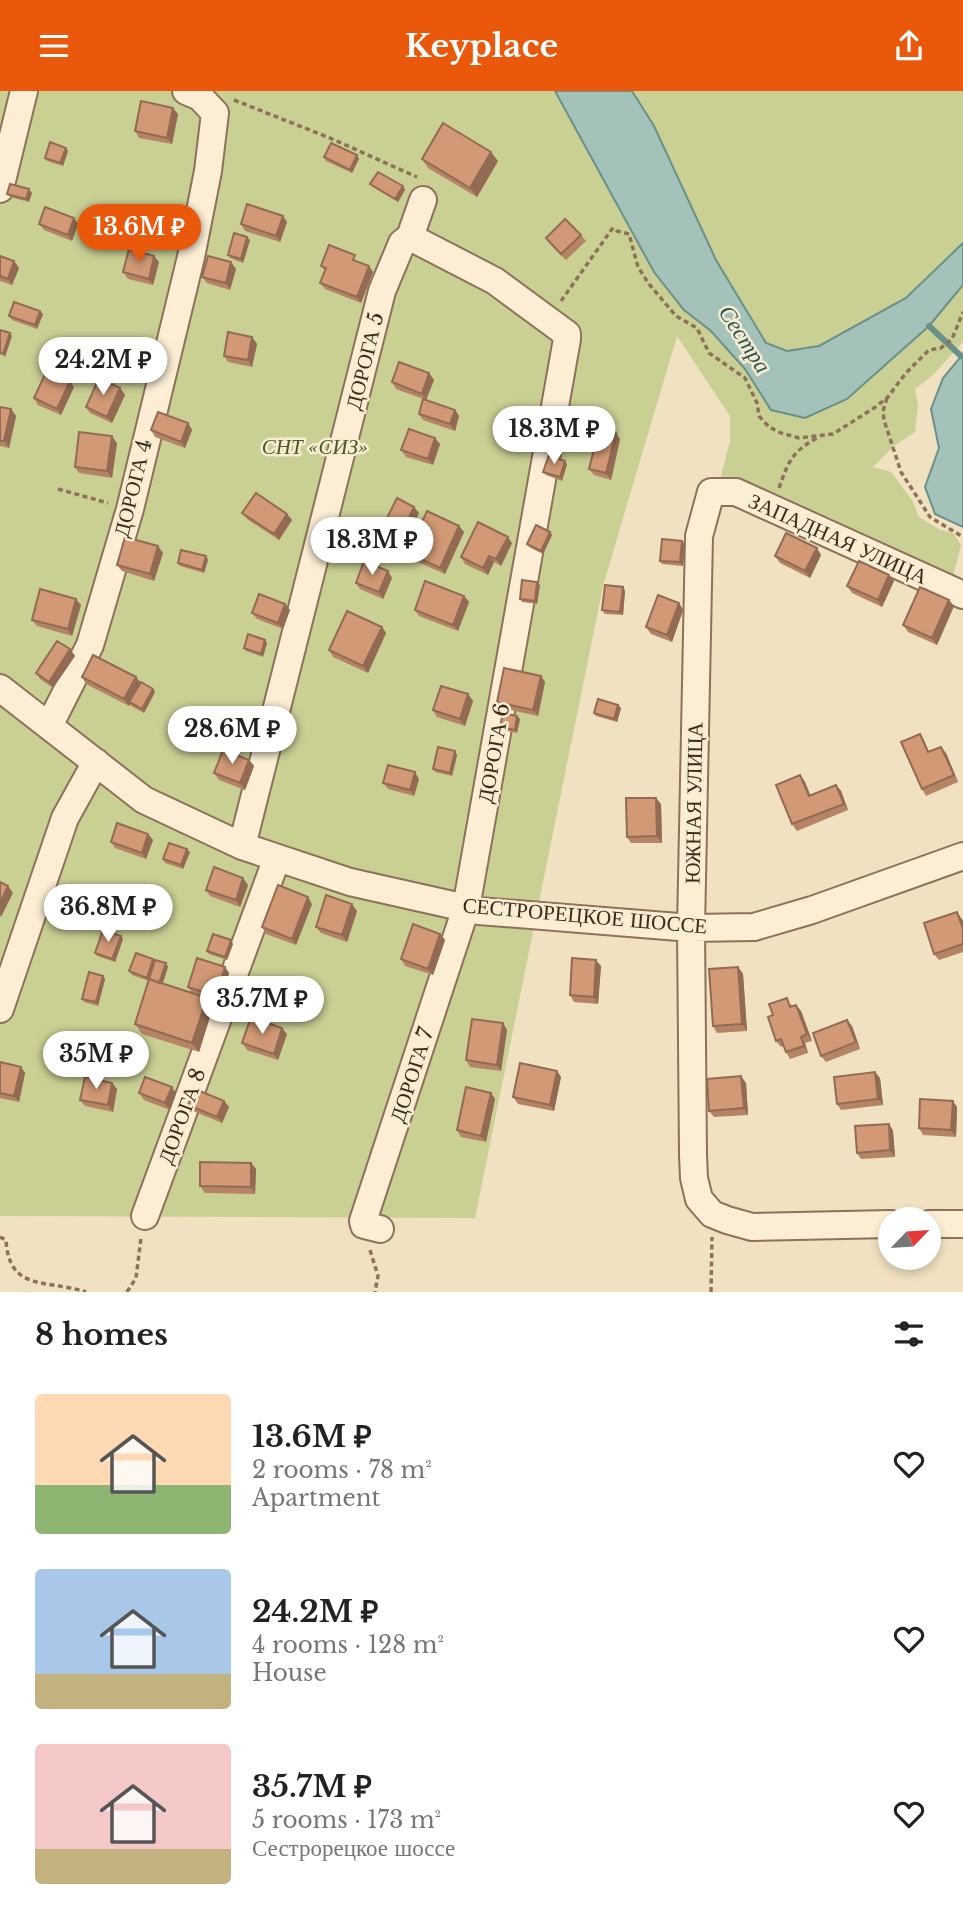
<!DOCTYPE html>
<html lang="en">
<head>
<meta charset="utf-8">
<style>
	body { margin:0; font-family:"Libre Baskerville",serif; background:#f2f2f2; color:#222; height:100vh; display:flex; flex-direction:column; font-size:26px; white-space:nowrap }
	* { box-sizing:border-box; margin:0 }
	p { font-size:23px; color:#767676 }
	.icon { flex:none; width:38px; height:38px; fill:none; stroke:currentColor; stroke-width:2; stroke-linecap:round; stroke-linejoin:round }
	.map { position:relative; height:1201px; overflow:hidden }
	.details { display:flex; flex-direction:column; background:#fff; flex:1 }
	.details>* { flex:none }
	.needle { width:46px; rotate:65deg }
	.buttons { position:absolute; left:878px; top:1116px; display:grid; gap:14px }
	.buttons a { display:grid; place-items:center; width:63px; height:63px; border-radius:50%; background:#fff; box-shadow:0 4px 10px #0003; font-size:35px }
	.price { position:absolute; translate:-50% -60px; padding:0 16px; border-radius:24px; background:#fff; color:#222; font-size:23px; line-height:46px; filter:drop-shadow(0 2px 4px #0008) }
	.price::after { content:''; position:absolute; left:50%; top:42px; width:21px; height:16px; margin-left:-10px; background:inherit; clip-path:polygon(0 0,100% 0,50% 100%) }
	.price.selected { background:#ea580c; color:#fff }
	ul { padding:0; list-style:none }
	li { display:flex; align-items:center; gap:21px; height:175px; padding:0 35px }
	li span { display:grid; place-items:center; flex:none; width:196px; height:140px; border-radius:7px; color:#555 }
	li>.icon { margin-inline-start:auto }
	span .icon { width:84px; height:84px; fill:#fffc; stroke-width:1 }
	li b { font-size:30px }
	h2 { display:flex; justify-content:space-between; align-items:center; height:84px; padding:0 35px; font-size:30px }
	header { display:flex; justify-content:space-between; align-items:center; height:91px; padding:0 35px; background:#ea580c; color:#fff; font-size:32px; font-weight:700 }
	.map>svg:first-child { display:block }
	.green { fill:#cacf94 }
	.water { fill:#a4c2b9; stroke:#6a9187; stroke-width:2 }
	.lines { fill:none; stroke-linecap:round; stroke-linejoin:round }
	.stream { stroke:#6a9187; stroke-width:6 }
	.minor-casing { stroke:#8b7258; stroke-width:30 }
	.path { stroke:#8b7258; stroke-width:3.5; stroke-dasharray:5 3.5; stroke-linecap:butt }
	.minor { stroke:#fbeed5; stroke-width:26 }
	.wall { fill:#b48465 }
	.shaded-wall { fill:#926b52 }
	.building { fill:#d19975; stroke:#926b52; stroke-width:2 }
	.labels { text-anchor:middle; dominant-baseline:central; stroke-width:5; stroke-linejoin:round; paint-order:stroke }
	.street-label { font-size:21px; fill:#3a2a1d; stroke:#f7ebd1 }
	.park-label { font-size:21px; font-style:italic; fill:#4b5722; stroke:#f7ebd1 }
	.water-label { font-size:23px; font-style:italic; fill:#2b5a56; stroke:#f7ebd1 }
</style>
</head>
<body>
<header><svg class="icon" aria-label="menu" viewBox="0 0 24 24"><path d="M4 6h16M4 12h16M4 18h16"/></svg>Keyplace<svg class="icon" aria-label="share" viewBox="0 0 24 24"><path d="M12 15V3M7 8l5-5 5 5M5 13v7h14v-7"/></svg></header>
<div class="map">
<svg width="963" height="1201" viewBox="0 0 963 1201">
	<rect width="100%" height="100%" fill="#f0e1c1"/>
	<path class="green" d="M0,0H555L654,181L684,219L711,240L745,278L771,319L805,327L847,308L929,235L963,195V251L934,283L915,298L918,314L915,341L894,355L873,376L891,381L912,409L919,426L940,439L953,442L961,454L950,498L717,401L730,350V325L677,245L603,495L475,1127L0,1125Z
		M632,0H963V152L906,207L819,255L787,260L766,252L716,169L654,35Z"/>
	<path class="water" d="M555,0H632L654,35L716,169L766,252L787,260L819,255L906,207L963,152V194L929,235L847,308L805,327L771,319L745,278L711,240L684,219L654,181Z
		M963,263V436L935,423L925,396L939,357L931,318L943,287Z"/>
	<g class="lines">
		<path class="stream" d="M929,235L961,265"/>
		<defs>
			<path id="minor" d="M0,98L24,0
				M410,146L423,109
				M0,597L144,709L242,755L350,791L479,820L691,837L754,836L812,819L963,765
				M49,635L90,554L130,418L191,166L208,80L215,22L200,6L186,0
				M242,755L382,200L402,152L410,146L495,190L567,243V248L466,817L363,1130L364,1134L380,1138
				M0,918L65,727L96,671
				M145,1125L277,767
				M891,1133L752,1136L727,1129L712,1123L699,1108L694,1087L693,1064L691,837L699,445L711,401H736L963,504
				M929,1133H963"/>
		</defs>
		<use href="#minor" class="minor-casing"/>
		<path class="path" d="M234,9L330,47L417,86
			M561,210L612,138L614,137L617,140L629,143L638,176L649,193L676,225L697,237L709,262L745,287L757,312L759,325L769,336L781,342L799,347L833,343L874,317L887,307L906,282L929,259L941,257L952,248L963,221
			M887,307L883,320L884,329L901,381L930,426L963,446
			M779,397C788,372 791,361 817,347
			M58,398L108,412
			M0,1146L6,1149C9,1201 46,1188 86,1201
			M370,1159L378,1185L375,1201
			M127,1201L136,1187L141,1147
			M711,1201L712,1146"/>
		<use href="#minor" class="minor"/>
	</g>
	<path class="wall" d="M178,23L172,53L139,47L135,40Z
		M68,60L63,75L47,70L45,67Z
		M357,64L359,68L352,82L326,70L324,66Z
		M422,68L498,70L477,106L428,77Z
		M370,93L403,95L405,99L398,111L373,96Z
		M32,102L29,111L10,106L7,103Z
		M74,127L78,133L72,150L44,139L39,133Z
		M287,131L280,151L245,140L241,133Z
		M581,144L586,150L566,169L550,153L546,147Z
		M250,149L243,172L230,167L228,164Z
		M0,165L14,170L19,177L12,194L0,190Z
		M154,165L159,171L153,194L128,188L123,181Z
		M231,171L236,178L230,199L207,192L202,186Z
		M359,171L373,181L361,212L325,198L320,192L325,180L321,175Z
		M40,220L43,223L37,238L12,229L9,225Z
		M252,246L257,253L252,276L228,271L224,265Z
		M429,282L434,289L426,309L396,298L392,291Z
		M74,296L61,324L38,314L34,307Z
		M120,297L125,304L112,332L90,322L86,316Z
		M0,316L11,318L16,325L9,357L0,355Z
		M455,319L459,325L455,340L423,329L419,323Z
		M188,332L192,339L185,357L155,346L151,339Z
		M620,348L611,389L594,384L589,378Z
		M117,352L112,387L79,382L75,376Z
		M440,353L433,374L406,366L401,359Z
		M567,373L562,390L546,384L543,381Z
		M414,416L419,422L406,448L389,439L384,433Z
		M242,422L287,423L292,429L279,449L247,428Z
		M464,441L445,483L413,469L408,462Z
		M550,441L552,444L543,463L529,456L527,453Z
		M682,450L685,453L683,475L662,473L660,470Z
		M512,452L501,475L494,471L488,484L465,473L461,466Z
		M163,462L154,490L122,480L117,474Z
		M821,464L810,487L780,472L775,465Z
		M206,465L208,469L204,482L180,475L178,472Z
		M889,484L894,490L882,516L852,502L847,495Z
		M392,487L383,508L360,498L356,492Z
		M540,494L537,513L522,511L520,508Z
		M623,496L625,500L623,524L605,523L602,519Z
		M464,505L469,511L458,540L419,525L415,519Z
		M679,512L683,519L672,551L651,543L646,536Z
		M285,513L290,519L283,538L257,528L252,522Z
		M81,514L72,545L37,535L32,529Z
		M954,515L937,554L908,541L903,534Z
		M382,536L386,542L368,582L333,566L329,559Z
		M265,549L267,552L263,566L246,560L244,557Z
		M70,558L75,565L53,597L40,588L36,582Z
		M541,585L545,591L538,625L501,617L497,611Z
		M82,586H136L140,592L153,598L155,601L144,622L131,615L130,613L129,615L86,593Z
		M468,603L473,610L465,635L437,626L433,619Z
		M618,614L621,617L617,631L596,625L594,622Z
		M517,625L520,628L517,642L503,639L500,636Z
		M920,643L924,649L929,661L946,662L958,691L926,705L922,698Z
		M455,660L457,664L452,685L435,681L433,678Z
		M249,669L254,675L245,699L219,689L214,682Z
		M800,684L805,691L810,704L836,694L841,700L848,719L797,740L792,733Z
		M419,688L414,705L388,698L383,692Z
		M661,713L662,752H631L627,746Z
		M148,743L153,749L146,768L115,757L111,751Z
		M190,761L183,778L165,772L163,768Z
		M248,794L240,816L210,805L206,799Z
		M312,813L296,854L266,843L262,836Z
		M83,815H121L115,831L87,822Z
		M357,820L347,851L321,842L316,836Z
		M962,828L963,830V861L939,869L934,863Z
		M440,843L445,849L433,884L405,875L401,868Z
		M121,845L123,848L115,871L97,865L95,862Z
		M233,853L227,869L209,863L207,860Z
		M153,868L155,870L166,872L168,876L162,893L192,902L188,896L225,876L229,882L220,911L207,907L213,916L199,961L142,943L135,933L149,890L132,884L129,880Z
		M601,875L598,913L574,911L570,904Z
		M738,876L743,883L747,940L717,942L713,935Z
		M103,885L105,888L98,915L84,911L82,908Z
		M791,913L792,915L796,914L801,920L812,950L805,952L808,962L790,968L786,961L784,955L781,956L776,950L773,924Z
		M503,932L507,939L501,980L470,976L466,969Z
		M852,935L860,958L826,971L821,965Z
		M287,943L278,969L247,959L242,952Z
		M0,971L21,976L25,982L19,1011L0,1007Z
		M557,980L561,986L554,1020L518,1013L513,1006Z
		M880,987L883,1014L841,1019L837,1013Z
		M112,992L117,998L113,1021L85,1015L80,1009Z
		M746,992L748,1024L714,1026L709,1020Z
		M139,1002H176L170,1019L144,1009Z
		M491,1002L495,1008L486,1051L461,1046L457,1039Z
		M224,1010L229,1016L222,1032L193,1020L188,1014Z
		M957,1016L956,1046L923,1044L919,1037Z
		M889,1033L893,1040L895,1066L861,1068L857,1062Z
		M251,1072L256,1078L255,1103L205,1102L200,1095Z"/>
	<path class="shaded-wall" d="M173,17L178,23L172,53L167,47Z
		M66,57L68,60L63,75L60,72Z
		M491,61L498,70L477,106L470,97Z
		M357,64L359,68L352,82L350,79Z
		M403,95L405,99L398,111L395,108Z
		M29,98L32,102L29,111L26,108Z
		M283,125L287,131L280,151L276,145Z
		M74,127L78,133L72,150L68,144Z
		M247,146L250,149L243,172L241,168Z
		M154,165L159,171L153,194L149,188Z
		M14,170L19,177L12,194L8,188Z
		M231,171L236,178L230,199L226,192Z
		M369,175L373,181L361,212L357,206Z
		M40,220L43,223L37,238L35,234Z
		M10,242L12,245L5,266L3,263Z
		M252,246L257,253L252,276L248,269Z
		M429,282L434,289L426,309L422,303Z
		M70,290L74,296L61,324L57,318Z
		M120,297L125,304L112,332L107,326Z
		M11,318L16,325L9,357L4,350Z
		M455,319L459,325L455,340L450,333Z
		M188,332L192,339L185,357L181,351Z
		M616,342L620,348L611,389L606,382Z
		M112,345L117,352L112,387L107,380Z
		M435,347L440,353L433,374L428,368Z
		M565,370L567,373L562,390L560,386Z
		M414,416L419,422L406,448L402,441Z
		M287,423L292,429L279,449L274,443Z
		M459,435L464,441L445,483L440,477Z
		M550,441L552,444L543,463L541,460Z
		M508,446L512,452L501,475L496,468Z
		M682,450L685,453L683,475L680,471Z
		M158,455L163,462L154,490L150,483Z
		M817,457L821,464L810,487L805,480Z
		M206,465L208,469L204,482L202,479Z
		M489,465L494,471L488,484L483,477Z
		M388,480L392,487L383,508L379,501Z
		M889,484L894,490L882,516L878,509Z
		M537,491L540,494L537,513L535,510Z
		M623,496L625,500L623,524L620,521Z
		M464,505L469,511L458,540L453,534Z
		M76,508L81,514L72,545L68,538Z
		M949,509L954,515L937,554L932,547Z
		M679,512L683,519L672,551L667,544Z
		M285,513L290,519L283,538L278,532Z
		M382,536L386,542L368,582L363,575Z
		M265,549L267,552L263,566L261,563Z
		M70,558L75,565L53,597L49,591Z
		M541,585L545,591L538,625L533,619Z
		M136,586L141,592L129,615L124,608Z
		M153,598L155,601L144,622L142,618Z
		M468,603L473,610L465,635L460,628Z
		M618,614L621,617L617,631L614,628Z
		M517,625L520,628L517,642L515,639Z
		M941,656L946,662L958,691L954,684Z
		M455,660L457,664L452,685L450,682Z
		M249,669L254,675L245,699L240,692Z
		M415,681L419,688L414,705L410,699Z
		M800,684L805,691L813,711L809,705Z
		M836,694L841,700L848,719L844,713Z
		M656,707L661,713L662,752L657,745Z
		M148,743L153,749L146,768L142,762Z
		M187,758L190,761L183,778L181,774Z
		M243,787L248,794L240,816L236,809Z
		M8,795L13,802L1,826L0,824V812Z
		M308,806L312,813L296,854L292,848Z
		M116,809L121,815L115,831L111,825Z
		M352,813L357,820L347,851L342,844Z
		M957,821L963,830V838Z
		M440,843L445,849L433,884L428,878Z
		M121,845L123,848L115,871L112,868Z
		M231,849L233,853L227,869L225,866Z
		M153,868L156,871L149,890L147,887Z
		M596,869L601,875L598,913L594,906Z
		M166,872L168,876L162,895L159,892Z
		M225,876L229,882L220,911L216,905Z
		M738,876L743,883L747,940L742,933Z
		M103,885L105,888L98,915L96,911Z
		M207,907L213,916L199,961L192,952Z
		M796,914L801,920L812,950L807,943Z
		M847,929L852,935L860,958L856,951Z
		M503,932L507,939L501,980L497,974Z
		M282,937L287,943L278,969L274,963Z
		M801,946L805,952L808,962L804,955Z
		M21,976L25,982L19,1011L14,1005Z
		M557,980L561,986L554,1020L550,1014Z
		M875,981L880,987L883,1014L878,1008Z
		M741,985L746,992L748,1024L744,1017Z
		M112,992L117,998L113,1021L108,1014Z
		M172,996L176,1002L170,1019L165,1012Z
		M491,1002L495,1008L486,1051L481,1045Z
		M224,1010L229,1016L222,1032L217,1026Z
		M953,1010L957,1016L956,1046L951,1039Z
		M889,1033L893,1040L895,1066L890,1059Z
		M251,1072L256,1078L255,1103L251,1096Z"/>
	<path class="building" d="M141,10L173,17L167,47L135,40Z
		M443,32L491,61L470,97L422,68Z
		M50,51L66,57L60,72L45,67Z
		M331,52L357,64L350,79L324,66Z
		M378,81L403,95L395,108L370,93Z
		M10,93L29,98L26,108L7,103Z
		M247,113L283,125L276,145L241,133Z
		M45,116L74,127L68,144L39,133Z
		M565,128L581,144L561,163L546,147Z
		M234,142L247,146L241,168L228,164Z
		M329,154L355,164L353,169L369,175L357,206L320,192L326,177L321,175Z
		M129,158L154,165L149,188L123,181Z
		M0,165L14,170L8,188L0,185Z
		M208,165L231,171L226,192L202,186Z
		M14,211L40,220L35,234L9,225Z
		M0,239L10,242L3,263L0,262Z
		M228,241L252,246L248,269L224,265Z
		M399,271L429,282L422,303L392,291Z
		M47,279L70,290L57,318L34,307Z
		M99,287L120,297L107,326L86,316Z
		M423,308L455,319L450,333L419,323Z
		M0,316L11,318L4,350H0Z
		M158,321L188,332L181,351L151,339Z
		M409,338L435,347L428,368L401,359Z
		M599,338L616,342L606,382L589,378Z
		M79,341L112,345L107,380L75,376Z
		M549,364L565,370L560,386L543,381Z
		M256,402L287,423L274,443L242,422Z
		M397,407L414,416L402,441L384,433Z
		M427,420L459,435L440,477L408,462Z
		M478,431L508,446L496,468L489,465L483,477L461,466Z
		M536,434L550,441L541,460L527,453Z
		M786,442L817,457L805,480L775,465Z
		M125,446L158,455L150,483L117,474Z
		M662,448L682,450L680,471L660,470Z
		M181,459L206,465L202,479L178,472Z
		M364,470L388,480L379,501L356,492Z
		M859,470L889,484L878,509L847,495Z
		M522,489L537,491L535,510L520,508Z
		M425,490L464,505L453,534L415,519Z
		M605,494L623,496L620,521L602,519Z
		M920,496L949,509L932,547L903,534Z
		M40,498L76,508L68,538L32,529Z
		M259,503L285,513L278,532L252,522Z
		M658,504L679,512L667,544L646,536Z
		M347,520L382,536L363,575L329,559Z
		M248,543L265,549L261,563L244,557Z
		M57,550L70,558L49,591L36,582Z
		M93,564L136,586L124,608L82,586Z
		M504,577L541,585L533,619L497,611Z
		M141,591L153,598L142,618L129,611Z
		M441,595L468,603L460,628L433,619Z
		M598,608L618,614L614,628L594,622Z
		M503,622L517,625L515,639L500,636Z
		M920,643L928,661L941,656L954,684L922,698L901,651Z
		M438,656L455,660L450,682L433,678Z
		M223,659L249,669L240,692L214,682Z
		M388,674L415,681L410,699L383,692Z
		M800,684L809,705L836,694L844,713L792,733L776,694Z
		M626,707H656L657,745L627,746Z
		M117,732L148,743L142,762L111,751Z
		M169,752L187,758L181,774L163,768Z
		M214,776L243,787L236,809L206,799Z
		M0,791L8,795L0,812Z
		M278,794L308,806L292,848L262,836Z
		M89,799L116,809L111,825L83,815Z
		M326,804L352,813L342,844L316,836Z
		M957,821L963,838V853L934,863L924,832Z
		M413,833L440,843L428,878L401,868Z
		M103,839L121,845L112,868L95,862Z
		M213,843L231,849L225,866L207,860Z
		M136,862L153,868L147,887L129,880Z
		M197,867L225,876L216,905L188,896Z
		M572,867L596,869L594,906L570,904Z
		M155,869L166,872L159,892L149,888Z
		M738,876L742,933L713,935L709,878Z
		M89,881L103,885L96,911L82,908Z
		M149,888L207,907L192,952L135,933Z
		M787,907L790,916L796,914L807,943L801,946L804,955L786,961L781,948L776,950L768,926L773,924L769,913Z
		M251,926L282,937L274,963L242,952Z
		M472,928L503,932L497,974L466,969Z
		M847,929L856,951L821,965L813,942Z
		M0,971L21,976L14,1005L0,1002Z
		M520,972L557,980L550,1014L513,1006Z
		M875,981L878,1008L837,1013L834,986Z
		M741,985L744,1017L709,1020L707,988Z
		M85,986L112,992L108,1014L80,1009Z
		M145,986L172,996L165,1012L139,1002Z
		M466,996L491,1002L481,1045L457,1039Z
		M195,998L224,1010L217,1026L188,1014Z
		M920,1008L953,1010L951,1039L919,1037Z
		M889,1033L890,1059L857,1062L855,1035Z
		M200,1071L251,1072V1096L200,1095Z"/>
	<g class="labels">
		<g class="street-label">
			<text transform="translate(365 270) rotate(-76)">ДОРОГА 5</text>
			<text transform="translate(133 397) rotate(-76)">ДОРОГА 4</text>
			<text transform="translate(838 448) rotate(24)">ЗАПАДНАЯ УЛИЦА</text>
			<text transform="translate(494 662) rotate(-80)">ДОРОГА 6</text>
			<text transform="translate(694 712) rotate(-89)">ЮЖНАЯ УЛИЦА</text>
			<text transform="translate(585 825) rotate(5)">СЕСТРОРЕЦКОЕ ШОССЕ</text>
			<text transform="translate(412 984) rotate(-72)">ДОРОГА 7</text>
			<text transform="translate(182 1025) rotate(-70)">ДОРОГА 8</text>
		</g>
		<g class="park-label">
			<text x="315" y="356">СНТ «СИЗ»</text>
		</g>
		<g class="water-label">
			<text transform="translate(745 248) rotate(57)">Сестра</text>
		</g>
	</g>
</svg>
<div class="buttons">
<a><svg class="needle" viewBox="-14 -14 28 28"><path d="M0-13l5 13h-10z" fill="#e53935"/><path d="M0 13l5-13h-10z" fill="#767676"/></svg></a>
</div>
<b class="price selected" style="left:139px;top:173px">13.6M ₽</b>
<b class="price" style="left:103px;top:306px">24.2M ₽</b>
<b class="price" style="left:554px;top:375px">18.3M ₽</b>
<b class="price" style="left:372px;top:486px">18.3M ₽</b>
<b class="price" style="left:232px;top:675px">28.6M ₽</b>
<b class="price" style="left:108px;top:853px">36.8M ₽</b>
<b class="price" style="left:262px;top:945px">35.7M ₽</b>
<b class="price" style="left:96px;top:1000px">35M ₽</b>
</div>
<section class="details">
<h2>8 homes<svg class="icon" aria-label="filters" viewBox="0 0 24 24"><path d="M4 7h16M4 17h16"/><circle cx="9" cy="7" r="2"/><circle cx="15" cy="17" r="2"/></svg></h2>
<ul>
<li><span style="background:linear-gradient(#ffd9b3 65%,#8fb573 0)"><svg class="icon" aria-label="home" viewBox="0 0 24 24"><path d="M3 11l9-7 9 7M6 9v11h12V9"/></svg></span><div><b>13.6M ₽</b><p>2 rooms · 78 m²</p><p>Apartment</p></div><svg class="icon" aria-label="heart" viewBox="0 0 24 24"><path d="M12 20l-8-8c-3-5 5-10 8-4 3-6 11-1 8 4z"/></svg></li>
<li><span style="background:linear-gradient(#a9c7e8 75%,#c2b280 0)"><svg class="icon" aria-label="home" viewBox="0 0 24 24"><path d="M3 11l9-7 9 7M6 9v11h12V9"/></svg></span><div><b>24.2M ₽</b><p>4 rooms · 128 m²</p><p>House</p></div><svg class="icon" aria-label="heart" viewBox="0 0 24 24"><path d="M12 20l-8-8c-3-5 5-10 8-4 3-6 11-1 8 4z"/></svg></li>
<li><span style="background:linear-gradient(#f6c9c9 75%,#c2b280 0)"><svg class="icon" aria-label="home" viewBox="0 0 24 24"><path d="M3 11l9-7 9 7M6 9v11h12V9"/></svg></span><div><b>35.7M ₽</b><p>5 rooms · 173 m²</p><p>Сестрорецкое шоссе</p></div><svg class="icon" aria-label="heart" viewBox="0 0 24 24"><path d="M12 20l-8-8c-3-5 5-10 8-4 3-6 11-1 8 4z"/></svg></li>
</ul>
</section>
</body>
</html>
